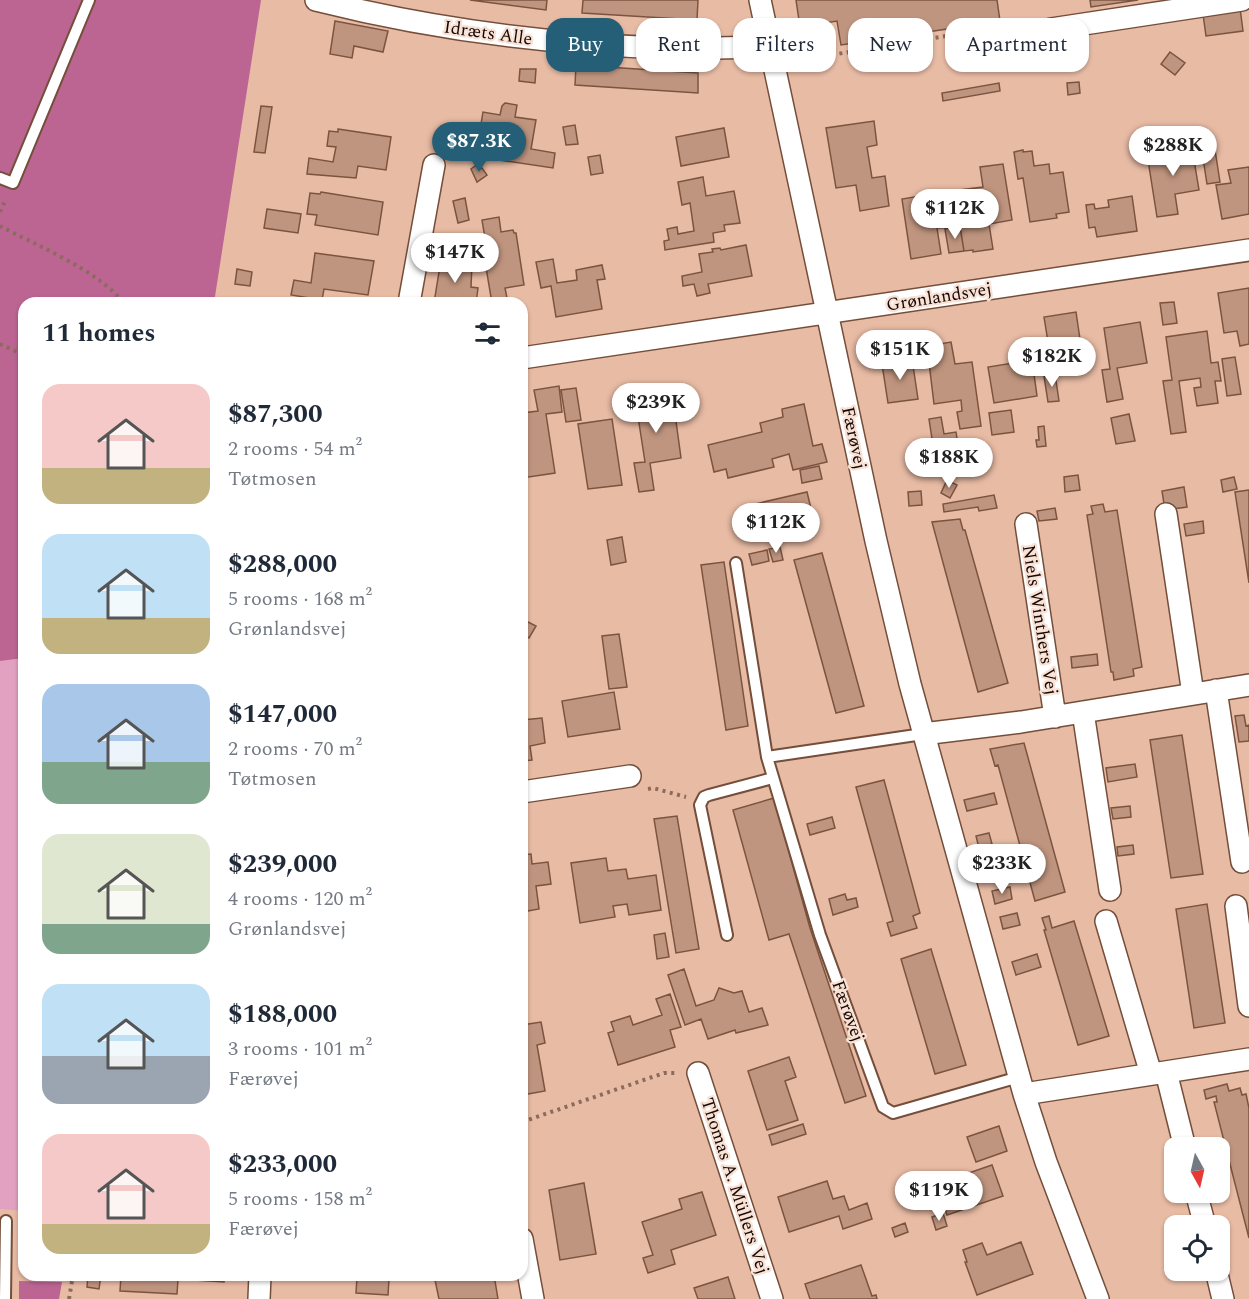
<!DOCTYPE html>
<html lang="en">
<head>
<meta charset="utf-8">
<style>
	body { margin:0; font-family:Spectral,serif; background:#f2f2f3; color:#1f2937; height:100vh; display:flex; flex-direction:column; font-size:22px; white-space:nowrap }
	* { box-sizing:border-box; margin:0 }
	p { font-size:20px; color:#747a83 }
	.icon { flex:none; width:33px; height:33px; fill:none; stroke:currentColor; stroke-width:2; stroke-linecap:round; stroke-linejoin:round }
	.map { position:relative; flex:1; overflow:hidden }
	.sheet { position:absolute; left:18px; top:297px; width:510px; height:984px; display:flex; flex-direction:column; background:#fff; border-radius:18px; box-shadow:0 2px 4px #0004 }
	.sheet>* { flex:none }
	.top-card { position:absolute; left:546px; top:18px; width:570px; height:54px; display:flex; gap:12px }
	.needle { width:39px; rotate:172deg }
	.fabs { position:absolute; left:1164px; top:1137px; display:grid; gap:12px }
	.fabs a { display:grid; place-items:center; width:66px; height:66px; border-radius:12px; background:#fff; box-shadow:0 2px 4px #0004; font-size:30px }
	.price { position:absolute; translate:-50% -51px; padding:0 14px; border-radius:21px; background:#fff; color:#222; font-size:20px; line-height:39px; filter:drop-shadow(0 2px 3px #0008) }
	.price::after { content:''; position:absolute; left:50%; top:36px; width:18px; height:14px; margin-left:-9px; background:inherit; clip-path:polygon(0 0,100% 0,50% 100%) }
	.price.active { background:#245f77; color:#fff }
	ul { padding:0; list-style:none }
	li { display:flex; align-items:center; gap:18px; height:150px; padding:0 24px }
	li span { display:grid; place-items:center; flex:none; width:168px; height:120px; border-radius:18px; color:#555 }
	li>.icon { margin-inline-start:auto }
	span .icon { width:72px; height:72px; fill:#fffc; stroke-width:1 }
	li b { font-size:26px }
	h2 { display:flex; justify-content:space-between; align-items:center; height:72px; padding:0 24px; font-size:26px }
	.tag { padding:0 21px; border-radius:18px; background:#fff; box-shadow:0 2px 4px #0004; font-size:21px; line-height:54px }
	.tag.active { background:#245f77; color:#fff }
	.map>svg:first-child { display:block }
	.green { fill:#e2a1c1 }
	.forest { fill:#bc6593 }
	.building { fill:#c0957f; stroke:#7b5440; stroke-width:1.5 }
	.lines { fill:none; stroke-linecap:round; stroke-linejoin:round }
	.service-casing { stroke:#744e3a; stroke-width:14 }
	.minor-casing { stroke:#744e3a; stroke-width:24 }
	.path { stroke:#8b6b5c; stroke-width:4; stroke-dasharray:3 4.5; stroke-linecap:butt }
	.service { stroke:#fff; stroke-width:10 }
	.minor { stroke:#fff; stroke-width:21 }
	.labels { text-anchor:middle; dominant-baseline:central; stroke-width:4.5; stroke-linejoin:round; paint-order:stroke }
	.street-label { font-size:18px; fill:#160702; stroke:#f8e1d5 }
</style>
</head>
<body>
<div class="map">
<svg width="1249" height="1299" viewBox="0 0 1249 1299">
	<rect width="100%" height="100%" fill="#e8bba4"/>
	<path class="green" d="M24,658V1211L0,1209V661Z"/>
	<path class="forest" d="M0,0H261L214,303H24V658L0,661Z
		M19,1281L62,1282L59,1299H19Z"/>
	<path class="building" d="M470,0H547L546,10Z
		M583,0H698L697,20L582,13Z
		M796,0H997L1000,21L841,45L837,21L800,27Z
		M1090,0H1138L1091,7Z
		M1240,8L1243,31L1206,36L1203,14Z
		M335,21L388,31L383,52L354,46L352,58L330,54Z
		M1170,52L1185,63L1175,75L1161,64Z
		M576,65L698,73V93L575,85Z
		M520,69H536L535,83L519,81Z
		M1079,82L1080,93L1068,95L1067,83Z
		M999,83L1000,91L943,101L942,93Z
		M505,103L517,105L515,117L536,120L531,149L555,153L553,168L492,159L494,151L477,148L483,112L500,115L502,106Z
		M261,106L272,107L265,153L254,152Z
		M874,121L877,145L867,147L872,178L885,176L889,206L860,211L856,185L836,188L826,128Z
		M575,125L578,144L566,145L563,127Z
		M724,128L729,157L681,166L676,137Z
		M338,129L391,137L386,170L358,166L356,178L307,174L309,158L333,162L336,147L327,146L329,131L338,132Z
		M1213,137L1220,182L1207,184L1200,139Z
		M1191,142L1199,190L1175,194L1178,214L1157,217L1148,160L1162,158L1161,147Z
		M1023,150V152L1032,151L1034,166L1049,164L1050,174L1063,172L1069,212L1056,214L1057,218L1030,222L1023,178L1018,179L1014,152Z
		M600,155L603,173L591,175L588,157Z
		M478,164L480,169L482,168L487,175L477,182L471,169Z
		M1003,164L1012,220L989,224L993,249L973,252V250L964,251L959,221L965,220L960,190L983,187L980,167Z
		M1249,167V214L1222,219L1216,185L1231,183L1228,170Z
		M703,177L706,196L734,191L740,223L724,225L725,231L713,233L714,242L665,250L664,241L669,240L667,229L677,227L678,234L694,231L690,203L682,205L678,182Z
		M321,192L383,202L378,235L315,225L317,215L307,214L310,193L320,194Z
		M943,192L949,227L937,228L941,254L911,259L902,199Z
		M1132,196L1137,231L1097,237L1095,227L1089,228L1086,205L1094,204L1095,209L1109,207L1108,200Z
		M465,198L469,220L458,223L453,201Z
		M267,209L301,214L298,233L264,228Z
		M499,217L501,232L513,230L514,233H516L524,285L505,288L508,303H492L481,238H485L482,220Z
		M960,226L964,251L949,253L945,229Z
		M746,245L752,276L708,284L710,293L697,296L694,284L683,286L682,276L702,272L699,254L713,252L712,249L720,248L721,250Z
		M315,253L374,261L368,295L324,289L322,300L291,295L294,280L311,283Z
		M553,259L557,283L577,280L576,270L602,265L605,279L597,280L602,309L556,317L551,286L541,288L536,262Z
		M443,260L472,264L471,287L478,288L476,303H434L440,266L442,267Z
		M237,269L252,272L250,286L235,284Z
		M1249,288V344L1240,346L1237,331L1224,333L1218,293Z
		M1174,302L1177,323L1163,325L1160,303Z
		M1076,312L1081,346L1070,348L1073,367L1049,371L1045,348H1049L1044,317Z
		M1140,322L1147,363L1117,368L1123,399L1107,402L1102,370L1110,369L1104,328Z
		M1207,331L1211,363L1218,362L1221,381H1215L1218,403L1197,406L1194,388L1201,387L1200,378L1179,381L1186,432L1171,434L1163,381L1172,380L1166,337Z
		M951,342L955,364L972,362L981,426L960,429L957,412L962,411L961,400L934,404L927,346Z
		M1235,357L1241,394L1227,396L1222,359Z
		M912,359L918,399L888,403L882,364Z
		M1032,360L1037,396L994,403L988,367Z
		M1055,374L1059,401L1048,402L1044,376Z
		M559,386L562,412L546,414L555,473L522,478V413L538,411L534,390Z
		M576,388L581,420L566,422L561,390Z
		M668,390L669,393L672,392L681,458L650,463L654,490L639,492L634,463L645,462L635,397H638V395Z
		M804,404L813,446L822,444L827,462L793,470L789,454L772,459L774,467L728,478L726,469L714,472L708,445L762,432L760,423L783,417L782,409Z
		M1011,410L1014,432L992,435L989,413Z
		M1129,414L1135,441L1116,444L1111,418Z
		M941,417L944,434L956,432L959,451L941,454V451L934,452L929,419Z
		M612,419L622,485L588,489L578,424Z
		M1044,426L1046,446L1037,447L1036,440H1039L1038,427Z
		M819,466L822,479L802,483L800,470Z
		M1078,475L1080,490L1065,492L1064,477Z
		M1234,477L1237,489L1223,492L1221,480Z
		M947,480L957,485L950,498L941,493Z
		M1184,487L1187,507L1165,510L1162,491Z
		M1249,490V583L1235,492Z
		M921,491L922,505L909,506L908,492Z
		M807,492L815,525L762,537L755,504Z
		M994,495L997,508L979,511L978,507L944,512L943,504Z
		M1103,504L1105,512L1117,510L1142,667L1133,669L1134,676L1114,680L1113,672H1111L1087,515L1093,514L1091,506Z
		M1055,508L1057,519L1039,521L1037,511Z
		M960,519L963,530H965L1008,683L978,692L932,522Z
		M1203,521L1204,533L1186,536L1184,524Z
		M622,537L626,562L611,565L607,540Z
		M780,547L783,560L773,562L769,549Z
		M767,550L769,561L752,565L749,554Z
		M822,553L864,706L836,713L794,560Z
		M724,562L748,726L726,730L701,565Z
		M526,621L536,626L529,638L522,634V628Z
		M619,634L627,687L609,689L602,636Z
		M1097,654L1098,665L1072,668L1071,657Z
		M614,692L620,729L568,737L562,701Z
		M1244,715L1246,726L1249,725V741L1239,742L1235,716Z
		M542,718L545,743L530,746L532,760L522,761V720Z
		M1182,735L1203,874L1171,878L1150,740Z
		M1024,743L1065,892L1035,901L998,765L995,766L990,749Z
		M1135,764L1137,777L1108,782L1106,768Z
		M884,780L920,913L913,916L917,928L891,936L887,923L893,921L856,787Z
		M994,793L997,804L967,811L964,800Z
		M774,798L810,928L866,1096L845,1103L789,934L769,940L733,810Z
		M1130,806L1131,817L1113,819L1111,808Z
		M677,816L699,949L676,953L654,819Z
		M832,817L835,828L810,835L807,824Z
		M989,833L992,844L979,848L976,836Z
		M1133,845L1134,854L1118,856L1117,847Z
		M531,854L532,864L548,862L551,884L536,886L539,909L522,912V855Z
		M606,858L608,871L626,869L628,879L656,875L661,910L629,915L627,904L613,906L615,917L580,923L571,863Z
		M1010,887L1012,899L995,904L992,891Z
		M845,894L847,900L856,898L858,907L833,915L829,899Z
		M1207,904L1225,1023L1194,1028L1176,909Z
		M1017,913L1020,925L1003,929L1000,917Z
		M1049,916L1052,928L1074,921L1109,1036L1078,1045L1044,930H1046L1042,918Z
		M665,933L669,957L657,959L654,935Z
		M931,949L966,1065L935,1074L901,959Z
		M1037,954L1041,967L1016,975L1012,962Z
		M684,969L696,1006L714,1000L719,988L734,993L742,991L749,1012L762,1008L768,1025L736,1033L735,1030L708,1039L701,1019L685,1025L668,975Z
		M670,994L681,1027L670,1030L675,1047L618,1065L608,1033L614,1031L611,1022L630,1016L633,1025L662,1015L656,999Z
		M541,1022L545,1043L537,1045L545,1091L522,1095V1025Z
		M789,1057L796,1077L785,1081L798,1120L767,1130L748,1071Z
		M1227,1084L1229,1091L1240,1088L1242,1095L1246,1094L1249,1108V1238L1214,1102H1217L1216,1096L1206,1099L1204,1090Z
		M803,1124L806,1134L772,1145L769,1135Z
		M999,1126L1007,1151L976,1162L967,1137Z
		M992,1165L1003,1196L947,1215L937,1184Z
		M827,1181L833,1199L844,1196L849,1210L867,1203L872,1219L843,1229L839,1216L789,1232L778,1197Z
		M584,1183L596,1254L560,1260L549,1190Z
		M702,1192L716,1235L671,1250L675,1264L648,1273L643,1258L653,1255L642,1222L682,1209L679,1199Z
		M943,1213L947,1226L936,1230L932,1217Z
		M905,1223L908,1232L895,1237L892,1228Z
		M1021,1242L1033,1274L977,1295L965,1262H967L963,1250L982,1243L987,1255Z
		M861,1265L872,1296L876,1295L877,1299H810L805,1284Z
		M88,1275H101L99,1289L87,1287Z
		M121,1275H224V1282L178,1279L177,1294L120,1291Z
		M296,1275H356V1280L296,1277Z
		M460,1275H494L498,1299H439L435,1280Z
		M357,1277L389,1279L388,1295L356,1293Z
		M728,1277L735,1299H698L694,1288Z"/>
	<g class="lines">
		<defs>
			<path id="service" d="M0,178L13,183L89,0
				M736,563L767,757L923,734
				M767,757L820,935L883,1107L893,1113L1019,1077
				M727,935L700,805L704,797L709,795L773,778
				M5,1299L6,1221"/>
			<path id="minor" d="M316,0C431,29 547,44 665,48C700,49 735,47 770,47
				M760,0L876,541L910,684L1024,1094L1046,1162L1098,1299
				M1051,29L1242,0
				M409,303L434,165
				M522,358L1249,250
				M1166,514L1193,694
				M1026,524L1055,717
				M1216,690L1242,862
				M1083,712L1110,890
				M923,734L1021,722L1249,685
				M522,792L630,776
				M1236,906L1249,1006
				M1106,921L1151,1074
				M1166,1072L1185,1148
				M698,1073L772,1299
				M1024,1094L1249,1059
				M1196,1192L1205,1226
				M522,1239L533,1299
				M1216,1270L1223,1299
				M259,1299L260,1275"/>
		</defs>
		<use href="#service" class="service-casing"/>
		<use href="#minor" class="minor-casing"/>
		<path class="path" d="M795,61L1030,22
			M0,212L6,199
			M0,226C34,244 103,273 123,303
			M0,344L24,355
			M648,789L653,788L686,797
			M522,1122L664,1073H678
			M69,1299L73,1275"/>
		<use href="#service" class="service"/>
		<use href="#minor" class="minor"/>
	</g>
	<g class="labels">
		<g class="street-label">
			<text transform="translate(488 33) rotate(8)">Idræts Alle</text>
			<text transform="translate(939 297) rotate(-9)">Grønlandsvej</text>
			<text transform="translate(854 438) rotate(78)">Færøvej</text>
			<text transform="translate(1040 620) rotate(81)">Niels Winthers Vej</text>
			<text transform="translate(848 1011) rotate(70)">Færøvej</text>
			<text transform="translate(735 1186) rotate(72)">Thomas A. Müllers Vej</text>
		</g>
	</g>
</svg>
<div class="fabs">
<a><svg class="needle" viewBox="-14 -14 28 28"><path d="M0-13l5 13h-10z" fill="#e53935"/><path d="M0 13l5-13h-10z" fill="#747a83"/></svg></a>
<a><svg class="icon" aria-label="locate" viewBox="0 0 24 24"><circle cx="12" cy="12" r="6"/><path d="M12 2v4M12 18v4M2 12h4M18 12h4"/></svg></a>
</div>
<b class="price active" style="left:479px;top:173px">$87.3K</b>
<b class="price" style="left:1173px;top:177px">$288K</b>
<b class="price" style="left:955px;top:240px">$112K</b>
<b class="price" style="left:455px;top:284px">$147K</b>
<b class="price" style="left:900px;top:381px">$151K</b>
<b class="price" style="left:1052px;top:388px">$182K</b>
<b class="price" style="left:656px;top:434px">$239K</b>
<b class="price" style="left:949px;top:489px">$188K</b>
<b class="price" style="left:776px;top:554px">$112K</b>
<b class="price" style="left:1002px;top:895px">$233K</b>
<b class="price" style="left:939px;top:1222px">$119K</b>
<div class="top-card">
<a class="tag active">Buy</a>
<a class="tag">Rent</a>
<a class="tag">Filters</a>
<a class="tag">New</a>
<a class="tag">Apartment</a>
</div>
<section class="sheet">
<h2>11 homes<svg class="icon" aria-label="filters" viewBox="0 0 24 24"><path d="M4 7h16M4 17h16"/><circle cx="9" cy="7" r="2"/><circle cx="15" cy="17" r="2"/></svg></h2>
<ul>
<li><span style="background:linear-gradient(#f6c9c9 70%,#c2b280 0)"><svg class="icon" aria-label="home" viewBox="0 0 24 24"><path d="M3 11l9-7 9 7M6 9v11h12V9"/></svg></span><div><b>$87,300</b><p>2 rooms · 54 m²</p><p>Tøtmosen</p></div></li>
<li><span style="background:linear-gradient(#bfe0f5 70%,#c2b280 0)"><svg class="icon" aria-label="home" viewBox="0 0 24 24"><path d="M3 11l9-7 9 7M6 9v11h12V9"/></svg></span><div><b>$288,000</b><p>5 rooms · 168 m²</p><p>Grønlandsvej</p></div></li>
<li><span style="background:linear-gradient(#a9c7e8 65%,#7fa58c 0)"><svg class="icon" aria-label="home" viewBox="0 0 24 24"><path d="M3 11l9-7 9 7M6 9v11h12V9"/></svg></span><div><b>$147,000</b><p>2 rooms · 70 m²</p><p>Tøtmosen</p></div></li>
<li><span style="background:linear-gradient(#dfe7d0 75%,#7fa58c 0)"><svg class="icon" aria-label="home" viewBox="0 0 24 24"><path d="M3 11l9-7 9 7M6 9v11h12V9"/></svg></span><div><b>$239,000</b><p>4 rooms · 120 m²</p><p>Grønlandsvej</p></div></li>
<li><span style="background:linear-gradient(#bfe0f5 60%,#9aa5b1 0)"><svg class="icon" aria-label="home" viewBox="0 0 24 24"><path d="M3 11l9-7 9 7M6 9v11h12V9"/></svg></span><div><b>$188,000</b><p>3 rooms · 101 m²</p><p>Færøvej</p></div></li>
<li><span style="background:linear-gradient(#f6c9c9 75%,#c2b280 0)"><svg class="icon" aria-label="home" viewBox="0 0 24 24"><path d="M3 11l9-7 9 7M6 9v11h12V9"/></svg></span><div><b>$233,000</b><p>5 rooms · 158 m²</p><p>Færøvej</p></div></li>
</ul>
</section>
</div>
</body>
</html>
